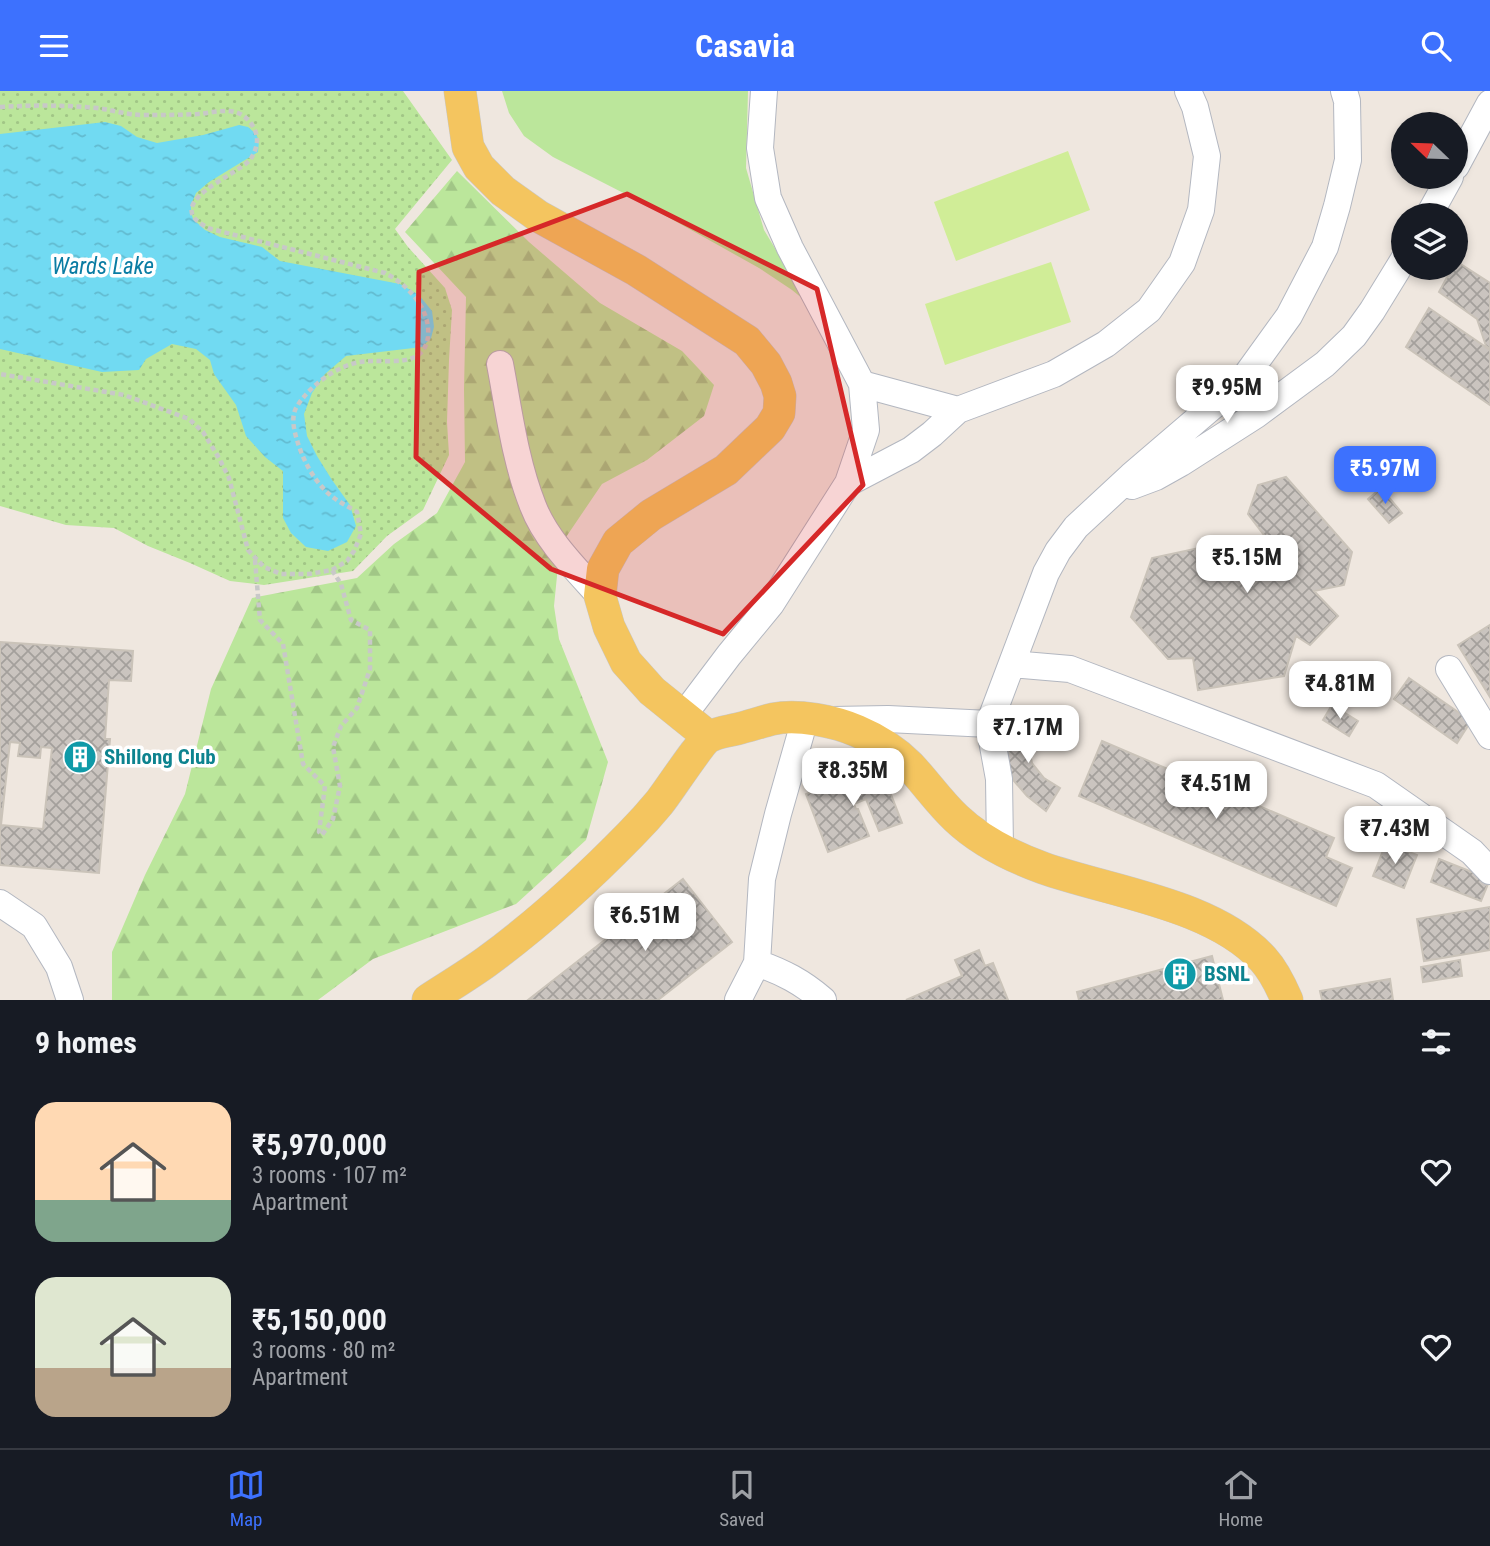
<!DOCTYPE html>
<html lang="en">
<head>
<meta charset="utf-8">
<style>
	body { margin:0; font-family:"Roboto Condensed",sans-serif; background:#20242c; color:#f1f3f6; height:100vh; display:flex; flex-direction:column; font-size:26px; white-space:nowrap }
	* { box-sizing:border-box; margin:0 }
	p { font-size:23px; color:#9ea1a6 }
	.icon { flex:none; width:38px; height:38px; fill:none; stroke:currentColor; stroke-width:2; stroke-linecap:round; stroke-linejoin:round }
	.map { position:relative; height:909px; overflow:hidden }
	.side { display:flex; flex-direction:column; background:#171b24; flex:1 }
	.side>* { flex:none }
	.needle { width:46px; rotate:293deg }
	.controls { position:absolute; left:1391px; top:21px; display:grid; gap:14px }
	.controls a { display:grid; place-items:center; width:77px; height:77px; border-radius:50%; background:#171b24; box-shadow:0 4px 10px #0003; font-size:35px }
	.price { position:absolute; translate:-50% -60px; padding:0 16px; border-radius:14px; background:#fff; color:#222; font-size:23px; line-height:46px; filter:drop-shadow(0 2px 4px #0008) }
	.price::after { content:''; position:absolute; left:50%; top:42px; width:21px; height:16px; margin-left:-10px; background:inherit; clip-path:polygon(0 0,100% 0,50% 100%) }
	.price.selected { background:#3d71fe; color:#fff }
	ul { padding:0; list-style:none }
	li { display:flex; align-items:center; gap:21px; height:175px; padding:0 35px }
	li span { display:grid; place-items:center; flex:none; width:196px; height:140px; border-radius:21px; color:#555 }
	li>.icon { margin-inline-start:auto }
	span .icon { width:84px; height:84px; fill:#fffc; stroke-width:1 }
	li b { font-size:30px }
	h2 { display:flex; justify-content:space-between; align-items:center; height:84px; padding:0 35px; font-size:30px }
	header { display:flex; justify-content:space-between; align-items:center; height:91px; padding:0 35px; background:#3d71fe; color:#fff; font-size:32px; font-weight:700 }
	.tabs { display:flex; justify-content:space-around; align-items:center; height:98px; border-top:2px solid #363941; background:#171b24; font-size:19px; color:#9ea1a6 }
	.tabs a { display:grid; justify-items:center; gap:4px }
	.tabs .selected { color:#3d71fe }
	.map>svg:first-child { display:block }
	.grass { fill:#bbe69b }
	.forest { fill:url(#forest-firs) }
	.park { fill:url(#park-dots) }
	.pitch { fill:#d0ed97 }
	.water { fill:url(#water-ripples) }
	.building { fill:url(#building-cross-hatch); stroke:#cac3b9; stroke-width:2; fill-rule:evenodd }
	.lines { fill:none; stroke-linecap:round; stroke-linejoin:round }
	.minor-casing { stroke:#b3b7c0; stroke-width:28 }
	.major-casing { stroke:#c8c8c8; stroke-width:33 }
	.path { stroke:#c8c8c8; stroke-width:4.5; stroke-dasharray:5 3.5; stroke-linecap:butt }
	.minor { stroke:#fff; stroke-width:26 }
	.major { stroke:#f4c55f; stroke-width:32 }
	.marked { fill:#d62828; fill-opacity:0.2; stroke:#d62828; stroke-width:5; stroke-linejoin:round }
	.labels { text-anchor:middle; dominant-baseline:central; stroke-width:7; stroke-linejoin:round; paint-order:stroke }
	.culture-label { font-size:21px; font-weight:bold; fill:#0d838f; stroke:#fff; text-anchor:start }
	.water-label { font-size:23px; font-style:italic; fill:#0a7ca3; stroke:#fff }
</style>
</head>
<body>
<header><svg class="icon" aria-label="menu" viewBox="0 0 24 24"><path d="M4 6h16M4 12h16M4 18h16"/></svg>Casavia<svg class="icon" aria-label="search" viewBox="0 0 24 24"><circle cx="10" cy="10" r="6"/><path d="M15 15l6 6"/></svg></header>
<div class="map">
<svg width="1490" height="909" viewBox="0 0 1490 909">
	<defs>
		<pattern id="forest-firs" width="22" height="20" patternUnits="userSpaceOnUse" patternTransform="scale(1.75)"><rect width="22" height="20" fill="#bbe69b"/><path d="M5 1l3.5 6h-7zM16 11l3.5 6h-7z" fill="#a1c686"/></pattern>
		<pattern id="park-dots" width="8" height="8" patternUnits="userSpaceOnUse" patternTransform="scale(1.75)"><rect width="8" height="8" fill="#bbe69b"/><path d="M2 2h.1M6 6h.1" fill="none" stroke="#a1c686" stroke-width="1.8" stroke-linecap="round"/></pattern>
		<pattern id="water-ripples" width="26" height="14" patternUnits="userSpaceOnUse" patternTransform="scale(1.75)"><rect width="26" height="14" fill="#71daf2"/><path d="M2 4q2-2 4 0t4 0M15 11q2-2 4 0t4 0" fill="none" stroke="#62bbd0"/></pattern>
		<pattern id="building-cross-hatch" width="8" height="8" patternUnits="userSpaceOnUse" patternTransform="scale(1.75)"><rect width="8" height="8" fill="#cac4bf"/><path d="M0 0l8 8M0 8l8-8" fill="none" stroke="#a4a09c"/></pattern>
	</defs>
	<rect width="100%" height="100%" fill="#efe7df"/>
	<path class="grass" d="M502,0H748L746,77L764,139L808,212L792,199L759,177L641,111L553,66L524,45L509,22Z"/>
	<path class="forest" d="M457,80L529,151L600,212L682,260L714,294L704,325L647,369L602,393L560,455L554,515L559,548L608,671L586,749L516,813L373,868L318,909H112V861L145,784L185,703L211,598L252,507L357,487L394,453L437,422L465,371L464,298L466,206L405,141Z"/>
	<path class="park" d="M0,0H403L452,69L395,138L408,156L445,197L452,219L449,269L447,331L449,364L423,419L387,445L353,480L264,494L230,490L190,472L148,455L114,437L66,434L0,415Z"/>
	<path class="pitch" d="M1068,60L1090,119L956,170L934,111Z
		M1051,171L1071,231L945,274L925,213Z"/>
	<path class="water" d="M105,31L121,35L137,46L157,52L203,44L232,36L239,34L248,36L256,43L259,50L258,61L209,91L196,102L191,114V121L193,128L205,139L220,146L262,156L280,170L400,193L419,204L432,220L434,236L431,247L422,256L346,265L325,283L312,302L304,323L307,345L317,365L332,389L350,414L356,435L347,451L328,460L306,456L291,442L283,427V380L265,366L246,345L236,314L214,283L210,269L196,258L172,253L146,268L139,279L102,281L0,258V43Z"/>
	<path class="building" d="M1456,170L1490,192V258L1486,255L1477,228L1439,201L1452,177H1456Z
		M1429,217L1490,259V314L1406,256Z
		M1286,386L1352,461L1344,494L1314,500L1338,525L1310,554L1296,545L1284,585L1198,599L1193,567L1168,568L1131,526L1152,467L1208,455L1239,487L1273,456L1248,423L1258,394Z
		M1381,397L1402,422L1389,432L1368,408Z
		M1490,534V606L1458,554Z
		M0,551L133,560L131,590L109,589L105,648H110L99,782L0,774ZM10,651L20,652L18,665L40,667L41,656L52,657L43,738L1,734Z
		M1409,587L1471,630L1457,652L1394,608Z
		M1332,614L1358,630L1349,645L1323,629Z
		M1015,624L1037,635L1029,658L1032,672L1044,687L1060,697L1046,720L1027,705L1014,690L1008,675L1007,656L1010,638Z
		M1102,650L1210,696L1219,676L1240,685L1231,703L1334,747L1326,766L1352,777L1336,815L1079,705Z
		M880,675L902,732L879,740L866,708L854,713L856,718H858L869,745L828,761L806,703Z
		M1386,752L1417,764L1404,797L1373,785Z
		M1439,768L1490,788L1481,810L1431,791Z
		M683,788L732,851L658,909H528Z
		M1490,816V859L1424,870L1417,828Z
		M979,859L985,875L993,872L1008,909H906L962,885L955,869Z
		M1212,865L1223,909H1079L1077,901Z
		M1460,869L1462,885L1423,891L1421,876Z
		M1390,888L1393,909H1322L1320,900Z"/>
	<g class="lines">
		<defs>
			<path id="minor" d="M1456,75L1490,12
				M1429,124L1450,86
				M500,273C509,320 515,370 533,415C546,449 576,478 600,505
				M862,293L958,319
				M848,392L911,359L932,343L958,319L1054,283L1106,253L1149,219L1182,172L1201,119L1207,65L1195,16L1188,0
				M1132,395L1156,386L1181,372L1256,324L1325,273L1354,245L1372,220L1404,168
				M1012,573L1070,578L1376,694L1472,761L1490,780
				M1449,578L1490,645
				M683,625L729,564L771,513L848,392L866,339L862,293L790,157L768,107L760,57L764,0
				M833,629L888,628L989,633
				M1000,757L999,688L989,633L1046,482L1058,460L1076,436L1131,385L1242,290L1289,225L1325,156L1337,115L1348,69L1347,10L1344,0
				M0,812L34,835L59,876L70,909
				M757,872C783,881 802,891 823,909
				M738,909L757,872L762,788L778,723L805,628"/>
			<path id="major" d="M460,0L468,56L479,76L503,100L538,125L636,179L747,250L766,273L776,292L780,305L779,322L770,337L726,379L651,424L618,451L603,478L600,505L609,536L626,571L652,600L709,646
				M428,909C448,896 468,884 486,871C538,833 586,789 630,744C640,734 650,723 659,712C669,700 701,649 711,645C719,641 729,640 737,638C749,635 761,631 773,628C798,623 834,630 857,640C876,648 895,660 910,675C926,692 939,711 956,727C979,749 1013,766 1043,777C1111,801 1213,813 1263,868C1274,880 1281,895 1287,909"/>
		</defs>
		<use href="#minor" class="minor-casing"/>
		<use href="#major" class="major-casing"/>
		<path class="path" d="M0,16C33,14 64,14 97,17C114,19 126,24 144,24C162,24 180,24 198,23C210,22 223,18 235,21C247,24 257,37 257,49C257,56 254,63 250,69C236,85 155,114 211,138L385,182C408,194 431,218 428,246C427,253 424,260 418,264C405,274 376,268 360,271C336,275 308,296 296,317C291,327 294,339 297,349C303,370 316,394 334,407C341,412 349,416 357,421L361,443L354,460L347,470L332,479L309,483H281L264,476L248,459L229,387L219,367L203,341L189,328L124,304L0,283
			M255,469L260,529L283,553L303,673L325,695L319,741L322,744L333,728L340,695L333,656L341,635L357,617L370,578V539L351,529L341,493L332,479"/>
		<use href="#minor" class="minor"/>
		<use href="#major" class="major"/>
	</g>
	<path class="marked" d="M627,103L817,198L863,394L723,543L551,478L416,366L419,181Z"/>
	<defs>
		<symbol id="building-disc" viewBox="-11 -11 22 22"><circle r="9.5" fill="#0f9aa8" stroke="#fff"/><path d="M-4-6H4V6H1V3H-1V6H-4ZM-2.5-4.3h1.7v1.8h-1.7ZM.8-4.3h1.7v1.8H.8ZM-2.5-1h1.7V.8h-1.7ZM.8-1h1.7V.8H.8Z" fill="#fff"/></symbol>
	</defs>
	<g fill-rule="evenodd">
		<use href="#building-disc" x="61" y="647" width="38" height="38"/>
		<use href="#building-disc" x="1161" y="864" width="38" height="38"/>
	</g>
	<g class="labels">
		<g class="culture-label">
			<text x="104" y="666">Shillong Club</text>
			<text x="1204" y="883">BSNL</text>
		</g>
		<g class="water-label">
			<text x="103" y="175">Wards Lake</text>
		</g>
	</g>
</svg>
<div class="controls">
<a><svg class="needle" viewBox="-14 -14 28 28"><path d="M0-13l5 13h-10z" fill="#e53935"/><path d="M0 13l5-13h-10z" fill="#9ea1a6"/></svg></a>
<a><svg class="icon" aria-label="layers" viewBox="0 0 24 24"><path d="M12 4l9 5-9 5-9-5zM3 14l9 5 9-5"/></svg></a>
</div>
<b class="price" style="left:1227px;top:334px">₹9.95M</b>
<b class="price selected" style="left:1385px;top:415px">₹5.97M</b>
<b class="price" style="left:1247px;top:504px">₹5.15M</b>
<b class="price" style="left:1340px;top:630px">₹4.81M</b>
<b class="price" style="left:1028px;top:674px">₹7.17M</b>
<b class="price" style="left:853px;top:717px">₹8.35M</b>
<b class="price" style="left:1216px;top:730px">₹4.51M</b>
<b class="price" style="left:1395px;top:775px">₹7.43M</b>
<b class="price" style="left:645px;top:862px">₹6.51M</b>
</div>
<section class="side">
<h2>9 homes<svg class="icon" aria-label="filters" viewBox="0 0 24 24"><path d="M4 7h16M4 17h16"/><circle cx="9" cy="7" r="2"/><circle cx="15" cy="17" r="2"/></svg></h2>
<ul>
<li><span style="background:linear-gradient(#ffd9b3 70%,#7fa58c 0)"><svg class="icon" aria-label="home" viewBox="0 0 24 24"><path d="M3 11l9-7 9 7M6 9v11h12V9"/></svg></span><div><b>₹5,970,000</b><p>3 rooms · 107 m²</p><p>Apartment</p></div><svg class="icon" aria-label="heart" viewBox="0 0 24 24"><path d="M12 20l-8-8c-3-5 5-10 8-4 3-6 11-1 8 4z"/></svg></li>
<li><span style="background:linear-gradient(#dfe7d0 65%,#b9a48a 0)"><svg class="icon" aria-label="home" viewBox="0 0 24 24"><path d="M3 11l9-7 9 7M6 9v11h12V9"/></svg></span><div><b>₹5,150,000</b><p>3 rooms · 80 m²</p><p>Apartment</p></div><svg class="icon" aria-label="heart" viewBox="0 0 24 24"><path d="M12 20l-8-8c-3-5 5-10 8-4 3-6 11-1 8 4z"/></svg></li>
</ul>
</section>
<nav class="tabs">
<a class="selected"><svg class="icon" aria-label="map" viewBox="0 0 24 24"><path d="M3 6l6-2 6 2 6-2v14l-6 2-6-2-6 2zM9 4v14M15 6v14"/></svg>Map</a>
<a><svg class="icon" aria-label="saved" viewBox="0 0 24 24"><path d="M7 4h10v16l-5-4-5 4z"/></svg>Saved</a>
<a><svg class="icon" aria-label="home" viewBox="0 0 24 24"><path d="M3 11l9-7 9 7M6 9v11h12V9"/></svg>Home</a>
</nav>
</body>
</html>
